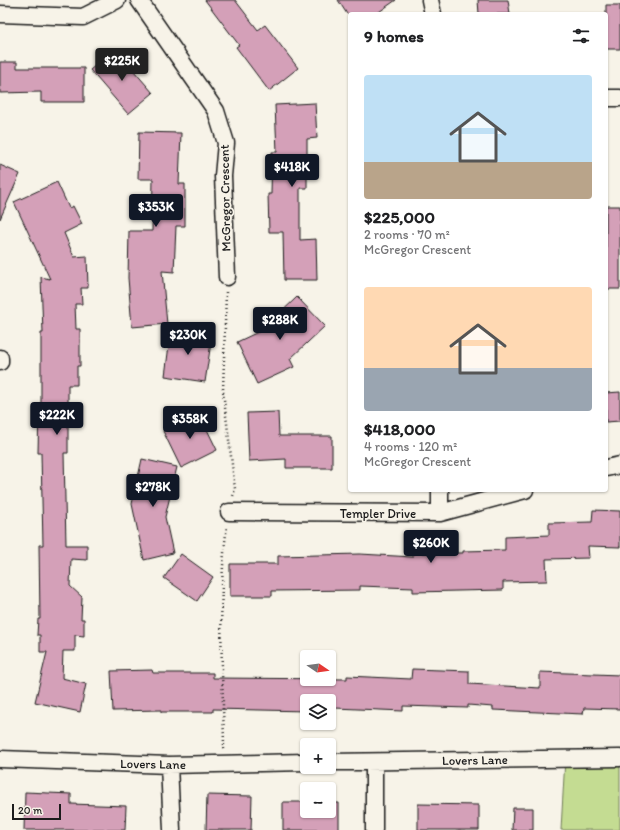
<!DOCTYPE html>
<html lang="en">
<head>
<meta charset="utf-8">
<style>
	body { margin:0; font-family:Itim,sans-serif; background:#f6f6f6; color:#202124; height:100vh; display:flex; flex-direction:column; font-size:15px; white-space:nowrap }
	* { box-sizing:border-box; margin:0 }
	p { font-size:13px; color:#757577 }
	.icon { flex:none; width:22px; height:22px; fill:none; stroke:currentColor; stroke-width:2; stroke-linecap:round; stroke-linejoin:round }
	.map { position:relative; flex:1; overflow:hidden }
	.details { position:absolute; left:348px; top:12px; width:260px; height:480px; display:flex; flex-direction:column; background:#fff; border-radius:4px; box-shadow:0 1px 3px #0004 }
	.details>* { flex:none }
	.needle { width:26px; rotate:103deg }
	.fabs { position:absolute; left:300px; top:650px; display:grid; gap:8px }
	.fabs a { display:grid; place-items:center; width:36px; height:36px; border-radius:4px; background:#fff; box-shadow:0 1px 3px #0004; font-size:20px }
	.scale { position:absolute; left:12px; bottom:10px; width:49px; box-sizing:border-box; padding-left:4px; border:2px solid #1c1c1c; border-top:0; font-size:11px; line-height:14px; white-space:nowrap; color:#1c1c1c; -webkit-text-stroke:3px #f7f3e8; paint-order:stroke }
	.price { position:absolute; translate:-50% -34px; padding:0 9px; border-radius:4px; background:#111827; color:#fff; font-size:13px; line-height:26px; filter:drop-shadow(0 1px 2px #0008) }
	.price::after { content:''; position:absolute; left:50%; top:24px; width:12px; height:9px; margin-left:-6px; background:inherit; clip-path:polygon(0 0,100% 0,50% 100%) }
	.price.on { background:#222; color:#fff }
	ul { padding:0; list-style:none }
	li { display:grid; align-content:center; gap:8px; height:212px; padding:0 16px }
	li span { display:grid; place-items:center; height:124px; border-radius:4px; color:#555 }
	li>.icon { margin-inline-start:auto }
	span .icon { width:72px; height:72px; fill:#fffc; stroke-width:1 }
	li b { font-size:17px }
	h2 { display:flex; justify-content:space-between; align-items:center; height:48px; padding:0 16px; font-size:17px }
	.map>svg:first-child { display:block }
	.green { fill:#c4dc92; stroke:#707c57 }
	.building { fill:#d4a0b8; stroke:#1c1c1c }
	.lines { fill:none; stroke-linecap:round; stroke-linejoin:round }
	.minor-casing { stroke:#1c1c1c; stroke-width:19 }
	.path { stroke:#1c1c1c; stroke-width:2.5; stroke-dasharray:1 3; stroke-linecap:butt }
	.minor { stroke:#f7f3e8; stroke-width:16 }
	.labels { text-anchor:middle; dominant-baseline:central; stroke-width:3.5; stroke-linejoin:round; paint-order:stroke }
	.street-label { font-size:13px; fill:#1c1c1c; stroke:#f7f3e8 }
</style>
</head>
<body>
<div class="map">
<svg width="620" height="830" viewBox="0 0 620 830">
	<rect width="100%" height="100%" fill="#f7f3e8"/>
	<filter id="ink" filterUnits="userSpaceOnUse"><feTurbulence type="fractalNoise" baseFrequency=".025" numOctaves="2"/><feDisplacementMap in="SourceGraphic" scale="8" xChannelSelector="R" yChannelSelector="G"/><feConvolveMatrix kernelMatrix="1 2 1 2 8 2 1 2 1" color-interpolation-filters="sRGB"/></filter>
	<g filter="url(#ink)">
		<path class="green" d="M565,758L620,759V830H561Z"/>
		<path class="building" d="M205,0H235L258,30L265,25L298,68L269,91L236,47L239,45Z
			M338,0H396L376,14H347Z
			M478,0H508L510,14H479Z
			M606,5H620V49H606Z
			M115,49L153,93L128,114L90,70Z
			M0,62H17V68H84V102H41V92L0,93Z
			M315,103L317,138L307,139V188H300V240L316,239L317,280H284L283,232H269L268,194H271L272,152H277L275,105Z
			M139,132L181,133L179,184H185V226H176L174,272L162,271L167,324L132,327L128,278L129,231H152L153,179H138Z
			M0,165L20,174L0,219Z
			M57,182L69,208L73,206L82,224L64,233L74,257L87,256L88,288H81L82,304H75L76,329H80V366H77V385H68V453H64L66,545H87V560L71,559L70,586L82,597L81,619H84V636L75,635V651H63L62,678L86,684L80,712L35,702L47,652H40V635H37L38,619H40L39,545H43L41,453H38L39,404H41V333H43L41,277L50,279L14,202Z
			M606,206H620V289H606Z
			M297,297L325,326L290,359L294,367L257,384L237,342L275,324L272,321Z
			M171,330L212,336L205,382L165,376Z
			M620,392V421L606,422V393Z
			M278,412L279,436H332V468H286V459L249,461L247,413Z
			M199,413L217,450L181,468L163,431Z
			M142,459L177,467L165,517L173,553L144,560L132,504Z
			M593,510L620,511V547L588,546L589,558L546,559L547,581L503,582V590L413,592V588L360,586V590L272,591V596H230V564H278V556L360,554L413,557V553H463V551L505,550V537L549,535V523L592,522Z
			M181,554L213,577L197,601L164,578Z
			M412,669L469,671V684L540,688V672L620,675V709L584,708L583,714L493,710V707L468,705V708L403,706V711L335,708V711H329V701H307V711L213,709V712H161V710L113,711L111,671L152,670L153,673H213V678L347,679V676L411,679Z
			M25,792L71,794V804L126,806L125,830H24Z
			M207,795L252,796L251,830H206Z
			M283,802H307V811H329V803H339V830H283Z
			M418,804L479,805V830H418Z
			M513,808H533V830H512Z"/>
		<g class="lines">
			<defs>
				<path id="minor" d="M139,0L216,111L226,143L223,176L227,277
					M430,0L433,14
					M0,14L83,17L117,0
					M606,98H620
					M0,358V362
					M606,468L620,465
					M229,512L440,513L525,490
					M440,513V490
					M0,759L169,765L307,762
					M329,762L620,758
					M169,765L172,830
					M374,830V762"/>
			</defs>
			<use href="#minor" class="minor-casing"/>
			<path class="path" d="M226,292L223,391L235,489L233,496
				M224,749C223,675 217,599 227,526"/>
			<use href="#minor" class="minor"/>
		</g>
	</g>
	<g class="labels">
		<g class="street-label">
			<text transform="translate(225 198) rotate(-91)">McGregor Crescent</text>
			<text x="378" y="513">Templer Drive</text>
			<text transform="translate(475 760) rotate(-1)">Lovers Lane</text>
			<text transform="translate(153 764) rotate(1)">Lovers Lane</text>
		</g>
	</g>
</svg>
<div class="fabs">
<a><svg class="needle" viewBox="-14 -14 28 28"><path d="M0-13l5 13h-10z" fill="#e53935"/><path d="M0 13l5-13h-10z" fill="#757577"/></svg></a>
<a><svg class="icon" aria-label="layers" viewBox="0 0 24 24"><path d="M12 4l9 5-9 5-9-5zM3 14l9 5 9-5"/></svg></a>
<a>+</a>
<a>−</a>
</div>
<div class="scale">20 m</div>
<b class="price on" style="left:122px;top:82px">$225K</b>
<b class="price" style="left:292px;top:188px">$418K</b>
<b class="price" style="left:156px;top:228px">$353K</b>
<b class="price" style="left:280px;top:341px">$288K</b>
<b class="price" style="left:188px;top:356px">$230K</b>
<b class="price" style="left:57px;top:436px">$222K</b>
<b class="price" style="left:190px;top:440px">$358K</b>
<b class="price" style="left:153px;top:508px">$278K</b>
<b class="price" style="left:431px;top:564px">$260K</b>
<section class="details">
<h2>9 homes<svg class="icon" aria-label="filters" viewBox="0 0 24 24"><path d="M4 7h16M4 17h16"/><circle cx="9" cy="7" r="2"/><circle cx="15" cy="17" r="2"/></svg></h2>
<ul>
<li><span style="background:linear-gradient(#bfe0f5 70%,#b9a48a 0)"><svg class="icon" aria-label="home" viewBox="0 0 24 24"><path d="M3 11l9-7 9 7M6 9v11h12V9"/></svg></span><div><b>$225,000</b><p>2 rooms · 70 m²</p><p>McGregor Crescent</p></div></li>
<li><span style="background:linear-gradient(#ffd9b3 65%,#9aa5b1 0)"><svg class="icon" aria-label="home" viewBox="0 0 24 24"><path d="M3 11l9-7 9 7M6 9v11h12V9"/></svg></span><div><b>$418,000</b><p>4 rooms · 120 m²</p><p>McGregor Crescent</p></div></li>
</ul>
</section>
</div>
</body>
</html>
